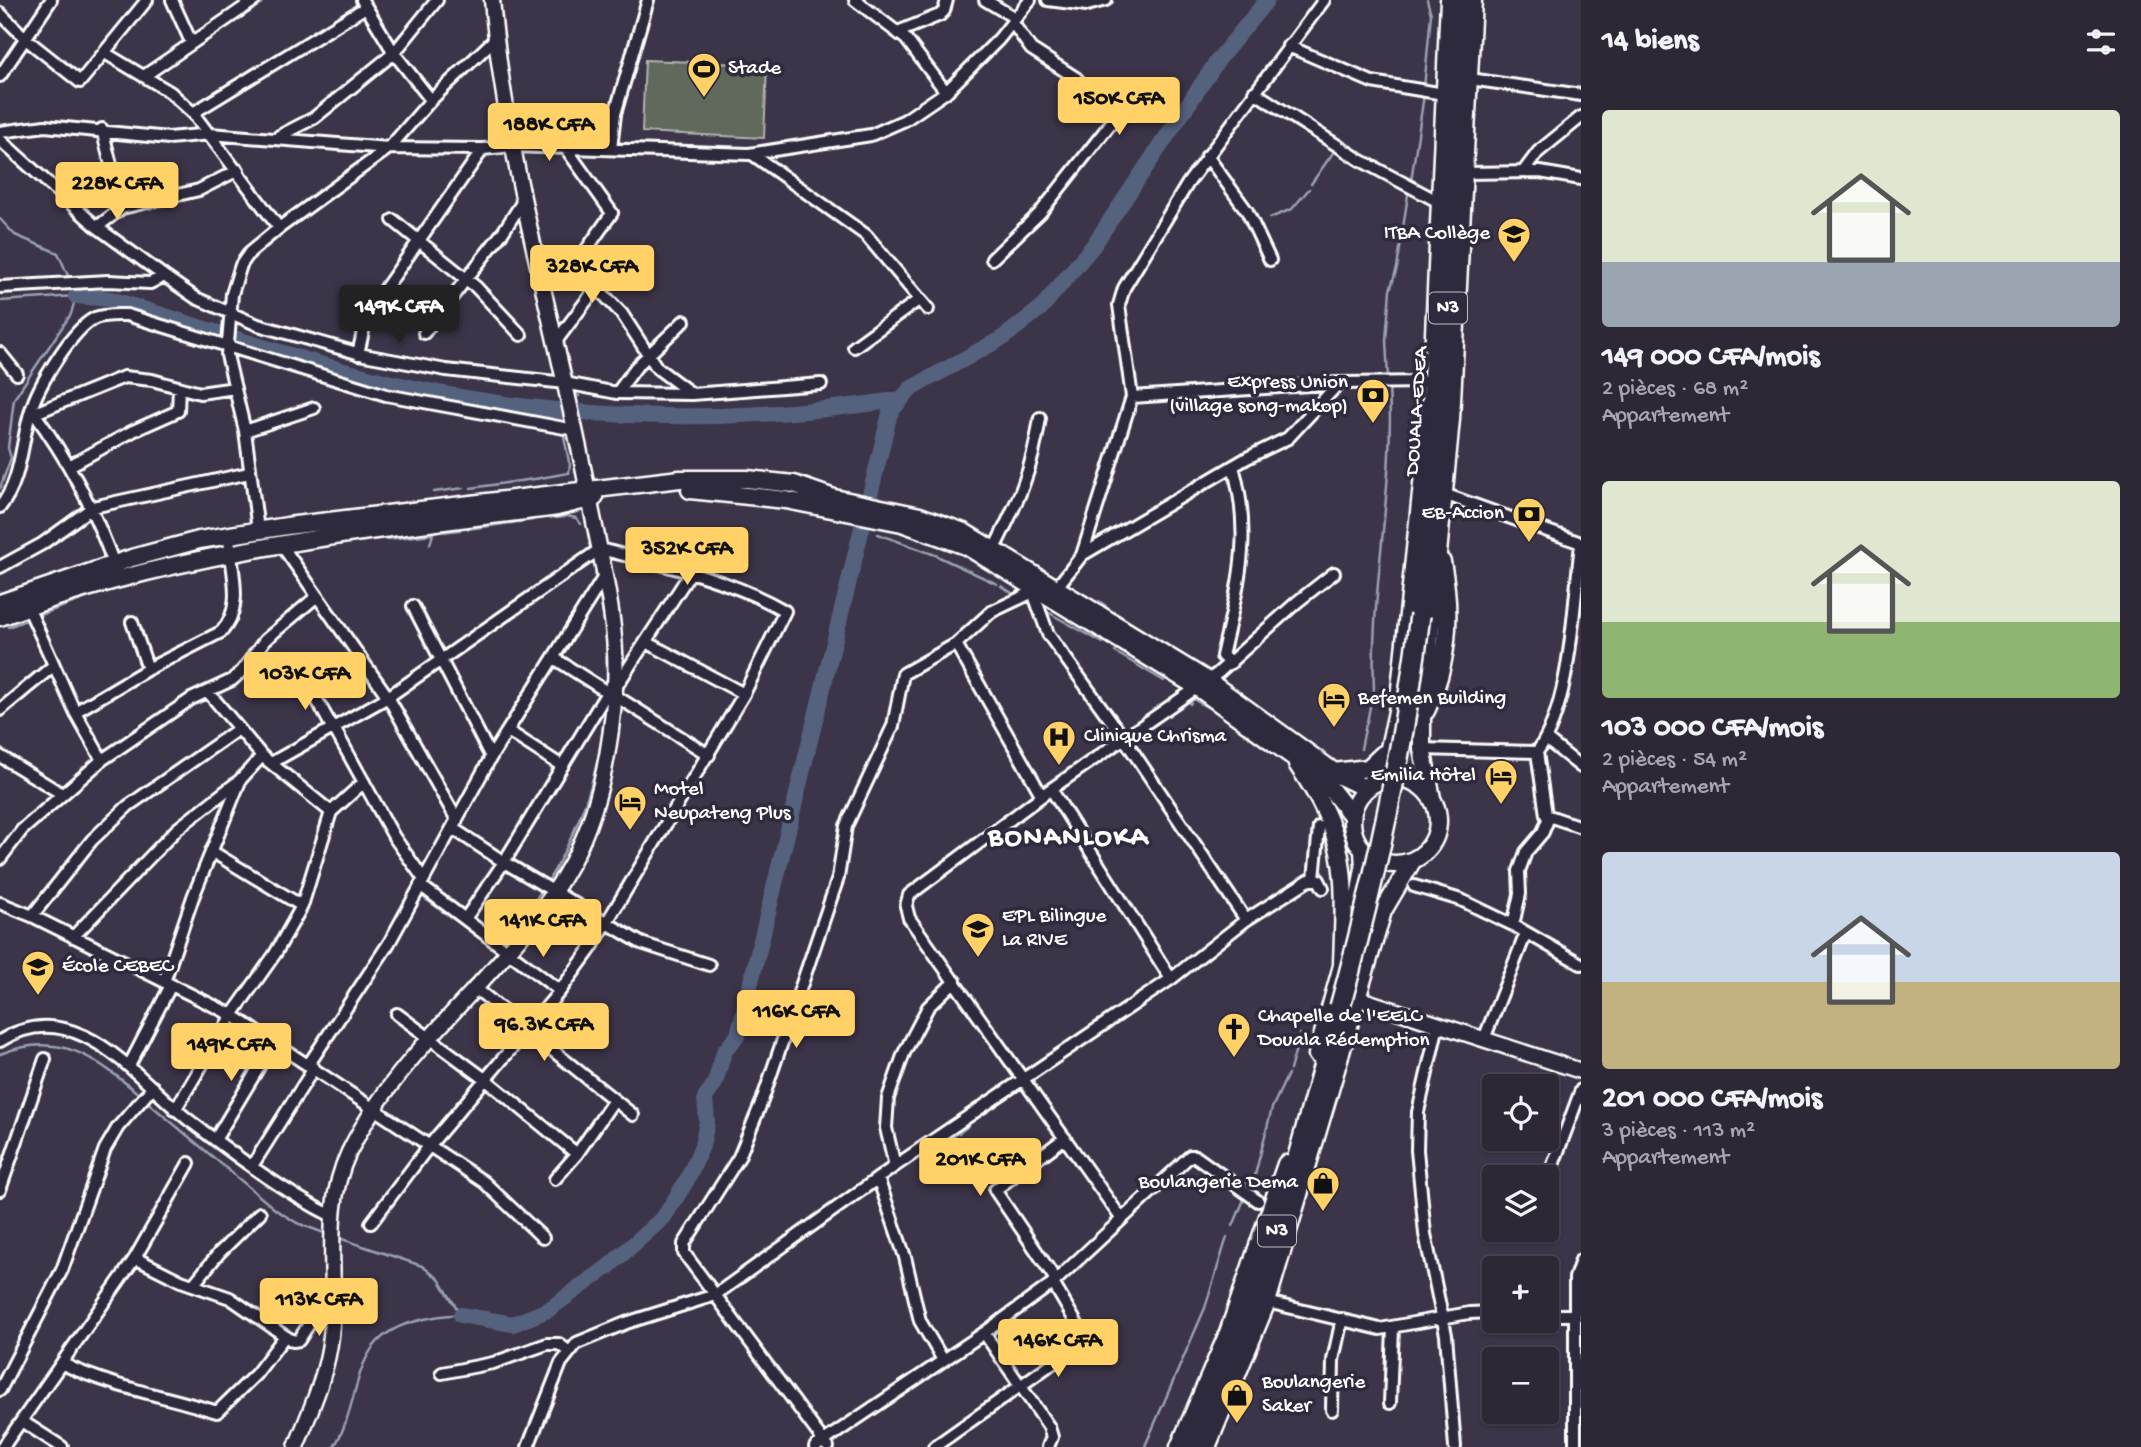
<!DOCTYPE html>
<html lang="fr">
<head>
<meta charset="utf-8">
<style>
	body { margin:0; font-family:"Gochi Hand",sans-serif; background:#393342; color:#f1f3f6; height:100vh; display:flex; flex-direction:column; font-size:26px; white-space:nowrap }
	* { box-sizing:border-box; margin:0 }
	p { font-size:23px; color:#a7a5ad }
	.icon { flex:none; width:38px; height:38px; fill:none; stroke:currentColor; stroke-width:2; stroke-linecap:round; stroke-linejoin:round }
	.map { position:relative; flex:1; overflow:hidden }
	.details { display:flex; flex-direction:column; background:#2d2736; width:560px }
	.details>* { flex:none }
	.fabs { position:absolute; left:1482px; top:1074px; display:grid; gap:14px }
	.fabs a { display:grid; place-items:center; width:77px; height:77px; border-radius:7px; background:#2d2736; box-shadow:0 2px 5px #0004,0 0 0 2px #484451; font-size:35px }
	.price { position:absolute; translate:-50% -60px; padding:0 16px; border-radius:7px; background:#ffd166; color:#111; font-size:23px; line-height:46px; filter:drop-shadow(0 2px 4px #0008) }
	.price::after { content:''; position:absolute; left:50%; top:42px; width:21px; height:16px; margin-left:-10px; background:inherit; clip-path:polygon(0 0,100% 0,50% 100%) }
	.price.current { background:#222; color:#fff }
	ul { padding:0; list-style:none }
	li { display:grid; align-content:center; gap:14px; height:371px; padding:0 21px }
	li span { display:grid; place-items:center; height:217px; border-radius:7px; color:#555 }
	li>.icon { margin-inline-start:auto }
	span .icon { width:126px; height:126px; fill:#fffc; stroke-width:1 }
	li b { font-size:30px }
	h2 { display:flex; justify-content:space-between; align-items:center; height:84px; padding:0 21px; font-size:30px }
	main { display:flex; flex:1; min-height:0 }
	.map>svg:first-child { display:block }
	.grass { fill:#60695c; stroke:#b0b4ae; stroke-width:2 }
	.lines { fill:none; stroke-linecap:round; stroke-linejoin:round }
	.stream { stroke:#99a1b2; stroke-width:2.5 }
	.river { stroke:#55627e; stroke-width:16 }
	.street-casing { stroke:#fff; stroke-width:16 }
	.secondary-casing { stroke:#fff; stroke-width:19 }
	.primary-casing { stroke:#fff; stroke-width:21 }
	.highway-casing { stroke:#fff; stroke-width:24 }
	.street { stroke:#2f2a3d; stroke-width:10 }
	.secondary { stroke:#2f2a3d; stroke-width:14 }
	.primary { stroke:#2f2a3d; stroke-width:16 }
	.highway { stroke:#2f2a3d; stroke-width:19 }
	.highway-bridge-casing { stroke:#fff; stroke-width:24; stroke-linecap:butt }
	.highway-bridge { stroke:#2f2a3d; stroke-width:19 }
	.labels { text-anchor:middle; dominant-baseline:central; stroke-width:7; stroke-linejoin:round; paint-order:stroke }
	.shield { fill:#2f2a3d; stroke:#c1bfc5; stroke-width:2 }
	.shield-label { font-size:19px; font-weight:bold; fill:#fff }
	.poi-label { font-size:21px; fill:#fff; stroke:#2f2a3d; text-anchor:start }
	.street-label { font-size:21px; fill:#fff; stroke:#2f2a3d }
	.district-label { font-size:28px; font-weight:bold; letter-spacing:2px; fill:#fff; stroke:#2f2a3d }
</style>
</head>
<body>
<main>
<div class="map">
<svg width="1581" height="1447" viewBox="0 0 1581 1447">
	<rect width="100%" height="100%" fill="#3c3448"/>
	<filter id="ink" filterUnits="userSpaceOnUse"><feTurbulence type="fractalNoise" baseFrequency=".0143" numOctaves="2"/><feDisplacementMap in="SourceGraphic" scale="14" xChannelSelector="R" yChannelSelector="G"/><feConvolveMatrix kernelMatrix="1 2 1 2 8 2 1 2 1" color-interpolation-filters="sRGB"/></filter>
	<g filter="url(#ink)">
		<path class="grass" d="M645,60L767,65L764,138L642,132Z"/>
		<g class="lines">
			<path class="stream" d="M229,24L266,0
				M394,41L429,2
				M1424,88L1431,14L1427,0
				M1411,181L1424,95
				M1311,184L1335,150
				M1270,218L1292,209L1309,189
				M0,219L15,235L58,253L70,280
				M866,244L874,252
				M0,301L76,296
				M1388,378L1386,340L1390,290L1397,268L1409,188
				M574,393L579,396
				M562,407L563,416
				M563,431L569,462
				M569,473L570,464
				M535,479L568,473
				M0,488L11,458L8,448L14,399L71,314L76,296L73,286
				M471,488L534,479
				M434,492L464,488
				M567,516L576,518L581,524
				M556,518L565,517
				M468,529L533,520
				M442,532L460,530
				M878,534L938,556
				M388,539L433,534L430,544
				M348,542L372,539
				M589,544L591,552
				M939,557L997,584
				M595,574L597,581
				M1001,586L1017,596
				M599,592L606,633L607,683
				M1099,601L1106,606
				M1042,609L1103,643
				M1116,613L1163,644
				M37,616L103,592
				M8,627L31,618
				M1115,652L1164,681
				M1374,691C1370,589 1395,488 1389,385
				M1190,704L1193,699L1210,709
				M1367,722L1370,707
				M1155,725L1163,718
				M1134,740L1141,734
				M1361,749L1366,724
				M547,883C579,830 601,770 605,708
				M421,896L482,939
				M1121,910L1132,928
				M509,936L543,889
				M0,1054C60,1030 96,1058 140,1095
				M1290,1070L1300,1034
				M396,1090L414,1068
				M145,1100L276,1210L297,1223L327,1234
				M959,1133L967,1127
				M942,1146L955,1136
				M921,1161L928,1156
				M1255,1175L1272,1108L1288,1074
				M1248,1191L1253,1179
				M1233,1226L1245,1197
				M336,1237L422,1266L439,1279L461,1315
				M1145,1446L1205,1308L1227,1237
				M334,1447C364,1398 348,1339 413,1322C428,1318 445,1314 461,1315"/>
			<path class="river" d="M76,296L110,299C189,323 268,350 348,372C526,421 720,428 902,399
				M461,1315L513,1324L548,1310L608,1267L664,1217L687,1180L702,1146L707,1122L705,1098L715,1083L724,1052L738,1035L890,413L910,389L1004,337L1041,308L1093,246L1218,60L1267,0"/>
			<defs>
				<path id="street" d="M172,0L191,42
					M362,0L394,53L431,100
					M855,0L906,39L946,92
					M985,0L1015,18
					M1048,0L1087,5L1106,0
					M0,13L27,40L80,82L147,0
					M898,32L940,15L944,11L947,0
					M1288,46L1372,82L1444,94
					M105,53L170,92L193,113L279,228
					M0,76L51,0
					M144,76L255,0
					M1470,79L1581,95
					M1254,92L1360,160L1439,202
					M193,113L366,7
					M102,129L122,208
					M0,132L45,126L169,138L210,134L389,148L483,149L512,146L749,154L871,135L905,120L946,92L999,39L1030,0
					M279,136L314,118L394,53L437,0
					M0,140L97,227L164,276L196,298L258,325L364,355L446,370L565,383L617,393L692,394L821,384
					M565,147L612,213L570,273
					M611,149L615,114L648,0
					M752,154L866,235L928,309
					M1207,156L1247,211L1270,260
					M1523,172L1538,152L1581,117
					M1465,173L1540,172L1581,179
					M393,220L476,287L521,335
					M97,227L122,208L199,190L238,170
					M537,255L604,295L622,314L657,368L692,394
					M992,259L1040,213L1115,118V113L1092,95L1076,78L1031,49L1012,22
					M0,287L108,281L150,283L164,276
					M424,333L503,232L523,201
					M557,340L596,288
					M854,347L920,299
					M0,353L17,374
					M358,354L365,323L371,309L483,149
					M617,393L636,367L684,321
					M1132,397L1339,383L1432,382
					M32,410C69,461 92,505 114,564
					M35,413L124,377L152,380L200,393L235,388
					M245,431L314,408
					M71,465L133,431L178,411L179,388
					M1444,494L1581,543
					M0,507C22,481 21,441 31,410C38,386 72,329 95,318C105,314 116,315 127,315L386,395L575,430
					M258,530L245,431L227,355L232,294L241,265L250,252L279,228L389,148L431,100L495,39
					M280,543L388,697L457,820
					M1581,545C1573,604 1572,704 1537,752L1546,815L1581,827
					M994,549C1018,501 1032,472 1040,418
					M1082,555L1247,458L1288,438L1339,383
					M0,567L42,544L93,507L249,473
					M1057,587L1082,555L1132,397L1119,305L1124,288L1188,183L1324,0
					M1033,592L1048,634L1125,740L1246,920
					M413,606L491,757
					M28,607L75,712L102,760
					M132,622L148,669
					M646,642L744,694
					M956,644L1042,796
					M554,658L607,692
					M1231,663L1222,656C1238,585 1253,539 1233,466
					M306,680L333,729
					M616,687L691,572
					M209,693L262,756L331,812
					M614,695L709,755
					M0,710L53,666
					M75,712L148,669L221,632C246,606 230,568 229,535
					M334,728L394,837L423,878
					M508,731L562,766
					M1546,739L1581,767
					M1422,749L1537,752
					M0,756L62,794
					M271,763L388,697L600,549C663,565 728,578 785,611L744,694L592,947L560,991L429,1146L371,1223
					M1051,789L1171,979
					M452,828L504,862L641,943L709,965
					M211,851L302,906
					M0,859L22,830L102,760L191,699L232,680L242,671L265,640L316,597
					M1314,879L1319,827
					M420,885L560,991
					M1414,886L1461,900L1513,925L1581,964
					M0,903L32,916L232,1015L484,1182L543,1238
					M32,916L92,840L128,806L237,730
					M465,919L504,862L614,681
					M1513,925L1520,894L1519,871L1526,852L1543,832L1549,817
					M73,937L177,829L240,780L262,756
					M164,982L193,897L240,781
					M474,987L633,1115
					M397,1014L485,1079L577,1154
					M1438,1025L1418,1112L1417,1150L1425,1234L1446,1335L1455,1447
					M1484,1039L1526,933
					M0,1041C77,992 138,1081 190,1121C235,1155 282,1191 332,1216
					M130,1064L171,985
					M309,1064L389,943L491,757L605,575
					M175,1110L232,1015L275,954L302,906L331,812L364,782
					M215,1140L274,1042
					M252,1166L314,1068
					M895,1166L886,1128L888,1098L904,1053L928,1007L955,981
					M878,1178L905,1257L920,1321L943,1360
					M555,1179L577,1154L614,1100
					M1547,1181L1581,1090
					M0,1190L45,1059
					M1121,1218L909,918L906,906L909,895L1051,789L1218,673L1297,602L1334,573
					M1056,1280L995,1190L1065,1138
					M193,1285L219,1253L260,1213
					M1267,1302L1380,1329L1469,1313L1494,1312
					M1547,1315H1574
					M984,1333L1049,1427L1052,1437L1048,1447
					M285,1336L293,1341L299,1340L333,1285
					M63,1364C111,1387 165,1396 217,1412L256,1374L285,1336L230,1298L181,1281L135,1258
					M442,1373L493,1363L547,1344H559L568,1351
					M0,1390L62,1270L105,1149L118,1127L153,1087
					M1390,1403L1393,1328
					M1332,1410L1333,1360L1342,1319
					M23,1422L62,1447
					M3,1447L135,1258L189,1163
					M528,1447L561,1363L577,1343L626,1323L715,1295L895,1166L1171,979L1246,920L1309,880H1319L1323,888
					M815,1447L984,1333L1053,1283L1190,1156H1195L1258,1201
					M828,1447L684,1253V1244L739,1157L762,1101L838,878L846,826L893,726L903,674L956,644L991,612L1033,592L1040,585
					M934,1447L1078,1345L1081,1331L1053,1283
					M1575,1447V1278L1581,1260"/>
				<path id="secondary" d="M1357,998L1581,1071
					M296,1447C310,1411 327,1375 331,1336C338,1274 321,1210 349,1152C403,1041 514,970 572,862C600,810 611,748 615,689C619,624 601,560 589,497C557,331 507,168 492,0"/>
				<path id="primary" d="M690,490L786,500L902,523L966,546L1197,687L1322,778L1352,816
					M0,603L132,558L199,540L287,526L680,479H747L794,484L834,498L920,516L964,532L1207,680L1340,776L1365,788
					M0,617C179,549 369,531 557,507L594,498
					M1426,711C1449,663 1452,613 1442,562
					M1297,764C1350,842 1345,874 1342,964
					M1334,772L1368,768L1383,754
					M1352 821a43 43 0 1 1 86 0a43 43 0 1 1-86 0Z
					M1369,785L1387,757L1398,707L1431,401L1449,0
					M1432,798L1422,749V719L1451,419L1473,0
					M1358,903L1364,868L1363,850
					M1317,1055L1343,962
					M1179,1447L1228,1333L1286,1164
					M1207,1447L1267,1302L1383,911L1413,860"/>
				<path id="highway" d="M1420,615L1445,375L1460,0
					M1192,1447L1273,1246L1340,1007"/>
			</defs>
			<use href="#street" class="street-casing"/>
			<use href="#secondary" class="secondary-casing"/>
			<use href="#primary" class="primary-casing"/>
			<use href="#highway" class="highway-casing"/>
			<use href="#street" class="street"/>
			<use href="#secondary" class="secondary"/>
			<use href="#primary" class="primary"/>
			<use href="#highway" class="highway"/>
			<defs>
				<path id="highway-bridge" d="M1340,1007C1376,877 1404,749 1420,615"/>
			</defs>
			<use href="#highway-bridge" class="highway-bridge-casing"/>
			<use href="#highway-bridge" class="highway-bridge"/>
		</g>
	</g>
	<defs>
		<symbol id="stadium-pin" viewBox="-11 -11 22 30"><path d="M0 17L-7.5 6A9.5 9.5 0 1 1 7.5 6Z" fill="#ffd166" stroke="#2f2a3d"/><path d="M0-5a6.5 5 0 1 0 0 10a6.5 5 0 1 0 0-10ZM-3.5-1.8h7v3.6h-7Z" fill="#111"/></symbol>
		<symbol id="school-pin" viewBox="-11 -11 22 30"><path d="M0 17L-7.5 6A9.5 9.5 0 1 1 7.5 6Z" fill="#ffd166" stroke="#2f2a3d"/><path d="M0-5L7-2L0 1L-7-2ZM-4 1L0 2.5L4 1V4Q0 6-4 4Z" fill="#111"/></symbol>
		<symbol id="bank-pin" viewBox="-11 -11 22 30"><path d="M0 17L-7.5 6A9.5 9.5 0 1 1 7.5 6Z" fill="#ffd166" stroke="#2f2a3d"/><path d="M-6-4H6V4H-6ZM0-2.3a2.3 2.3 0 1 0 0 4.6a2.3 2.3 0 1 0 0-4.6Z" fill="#111"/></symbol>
		<symbol id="hotel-pin" viewBox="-11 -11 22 30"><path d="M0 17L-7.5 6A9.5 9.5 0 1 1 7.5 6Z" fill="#ffd166" stroke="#2f2a3d"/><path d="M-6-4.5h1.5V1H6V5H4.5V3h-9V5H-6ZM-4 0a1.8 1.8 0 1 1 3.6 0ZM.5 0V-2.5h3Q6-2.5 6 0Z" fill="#111"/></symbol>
		<symbol id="hospital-pin" viewBox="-11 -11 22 30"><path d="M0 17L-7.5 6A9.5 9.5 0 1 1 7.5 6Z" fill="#ffd166" stroke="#2f2a3d"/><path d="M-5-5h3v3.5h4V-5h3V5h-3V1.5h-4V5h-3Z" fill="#111"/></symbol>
		<symbol id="church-pin" viewBox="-11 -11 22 30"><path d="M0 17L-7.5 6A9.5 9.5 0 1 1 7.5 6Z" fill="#ffd166" stroke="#2f2a3d"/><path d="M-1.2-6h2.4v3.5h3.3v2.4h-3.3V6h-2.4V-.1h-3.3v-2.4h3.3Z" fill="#111"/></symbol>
		<symbol id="shop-pin" viewBox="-11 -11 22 30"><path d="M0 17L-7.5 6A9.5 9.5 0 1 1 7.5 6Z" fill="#ffd166" stroke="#2f2a3d"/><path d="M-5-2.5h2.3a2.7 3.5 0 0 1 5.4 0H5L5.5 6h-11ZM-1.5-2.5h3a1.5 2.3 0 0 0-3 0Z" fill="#111"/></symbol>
	</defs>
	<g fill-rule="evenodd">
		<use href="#stadium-pin" x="685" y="50" width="38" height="52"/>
		<use href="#school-pin" x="1495" y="215" width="38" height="52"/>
		<use href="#bank-pin" x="1354" y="376" width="38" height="52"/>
		<use href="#bank-pin" x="1510" y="495" width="38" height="52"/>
		<use href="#hotel-pin" x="1315" y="680" width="38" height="52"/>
		<use href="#hospital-pin" x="1040" y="718" width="38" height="52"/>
		<use href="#hotel-pin" x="1482" y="757" width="38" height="52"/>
		<use href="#hotel-pin" x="611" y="783" width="38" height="52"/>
		<use href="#school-pin" x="959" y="910" width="38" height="52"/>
		<use href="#school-pin" x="19" y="948" width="38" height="52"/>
		<use href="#church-pin" x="1215" y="1010" width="38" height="52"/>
		<use href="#shop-pin" x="1304" y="1164" width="38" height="52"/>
		<use href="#shop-pin" x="1218" y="1376" width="38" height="52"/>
	</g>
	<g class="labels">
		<g class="shield">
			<rect x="1429" y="292.5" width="38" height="31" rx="5"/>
			<rect x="1258" y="1215.5" width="38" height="31" rx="5"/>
		</g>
		<g class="shield-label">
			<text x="1448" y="308">N3</text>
			<text x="1277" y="1231">N3</text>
		</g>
		<g class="poi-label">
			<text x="728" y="69">Stade</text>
			<text x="1490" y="234" text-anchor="end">ITBA Collège</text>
			<text x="1348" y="383" text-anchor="end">Express Union<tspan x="1348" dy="24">(village song-makop)</tspan></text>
			<text x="1504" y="514" text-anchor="end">EB-Accion</text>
			<text x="1358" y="699">Befemen Building</text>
			<text x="1084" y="737">Clinique Chrisma</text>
			<text x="1476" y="776" text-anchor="end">Emilia Hôtel</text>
			<text x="654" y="790">Motel<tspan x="654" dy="24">Neupateng Plus</tspan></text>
			<text x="1002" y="917">EPL Bilingue<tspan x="1002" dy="24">La RIVE</tspan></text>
			<text x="62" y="967">École CEBEC</text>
			<text x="1258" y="1017">Chapelle de l'EELC<tspan x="1258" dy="24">Douala Rédemption</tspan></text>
			<text x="1298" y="1183" text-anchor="end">Boulangerie Dema</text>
			<text x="1262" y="1383">Boulangerie<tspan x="1262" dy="24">Saker</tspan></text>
		</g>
		<g class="street-label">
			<text transform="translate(1418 411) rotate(-86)">DOUALA-EDEA</text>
		</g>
		<g class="district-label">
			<text x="1069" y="838">BONANLOKA</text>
		</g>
	</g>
</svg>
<div class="fabs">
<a><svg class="icon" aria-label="locate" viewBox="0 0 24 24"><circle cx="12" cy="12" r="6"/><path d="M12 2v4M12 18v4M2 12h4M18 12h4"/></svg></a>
<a><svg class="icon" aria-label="layers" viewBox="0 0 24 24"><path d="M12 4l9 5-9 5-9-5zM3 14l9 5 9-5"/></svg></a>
<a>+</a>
<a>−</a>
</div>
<b class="price" style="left:1119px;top:137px">150K CFA</b>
<b class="price" style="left:549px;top:163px">188K CFA</b>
<b class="price" style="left:117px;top:222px">228K CFA</b>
<b class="price" style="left:592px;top:305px">328K CFA</b>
<b class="price current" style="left:399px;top:345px">149K CFA</b>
<b class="price" style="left:687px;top:587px">352K CFA</b>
<b class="price" style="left:305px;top:712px">103K CFA</b>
<b class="price" style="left:543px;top:959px">141K CFA</b>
<b class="price" style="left:796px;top:1050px">116K CFA</b>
<b class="price" style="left:544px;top:1063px">96.3K CFA</b>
<b class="price" style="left:231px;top:1083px">149K CFA</b>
<b class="price" style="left:980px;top:1198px">201K CFA</b>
<b class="price" style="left:319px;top:1338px">113K CFA</b>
<b class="price" style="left:1058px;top:1379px">146K CFA</b>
</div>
<section class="details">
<h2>14 biens<svg class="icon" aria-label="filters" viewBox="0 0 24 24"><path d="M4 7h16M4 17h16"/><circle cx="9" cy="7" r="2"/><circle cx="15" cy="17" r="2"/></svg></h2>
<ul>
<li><span style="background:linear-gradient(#dfe7d0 70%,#9aa5b1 0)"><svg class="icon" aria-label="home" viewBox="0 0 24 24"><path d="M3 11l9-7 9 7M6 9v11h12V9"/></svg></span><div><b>149 000 CFA/mois</b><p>2 pièces · 68 m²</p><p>Appartement</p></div></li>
<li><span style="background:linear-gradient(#dfe7d0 65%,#8fb573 0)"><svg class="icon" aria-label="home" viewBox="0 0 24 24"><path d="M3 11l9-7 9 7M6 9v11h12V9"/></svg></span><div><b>103 000 CFA/mois</b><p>2 pièces · 54 m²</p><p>Appartement</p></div></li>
<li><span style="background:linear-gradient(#c9d6e8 60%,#c2b280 0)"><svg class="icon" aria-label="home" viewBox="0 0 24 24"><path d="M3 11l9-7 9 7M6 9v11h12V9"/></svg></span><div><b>201 000 CFA/mois</b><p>3 pièces · 113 m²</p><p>Appartement</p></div></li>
</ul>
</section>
</main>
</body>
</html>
